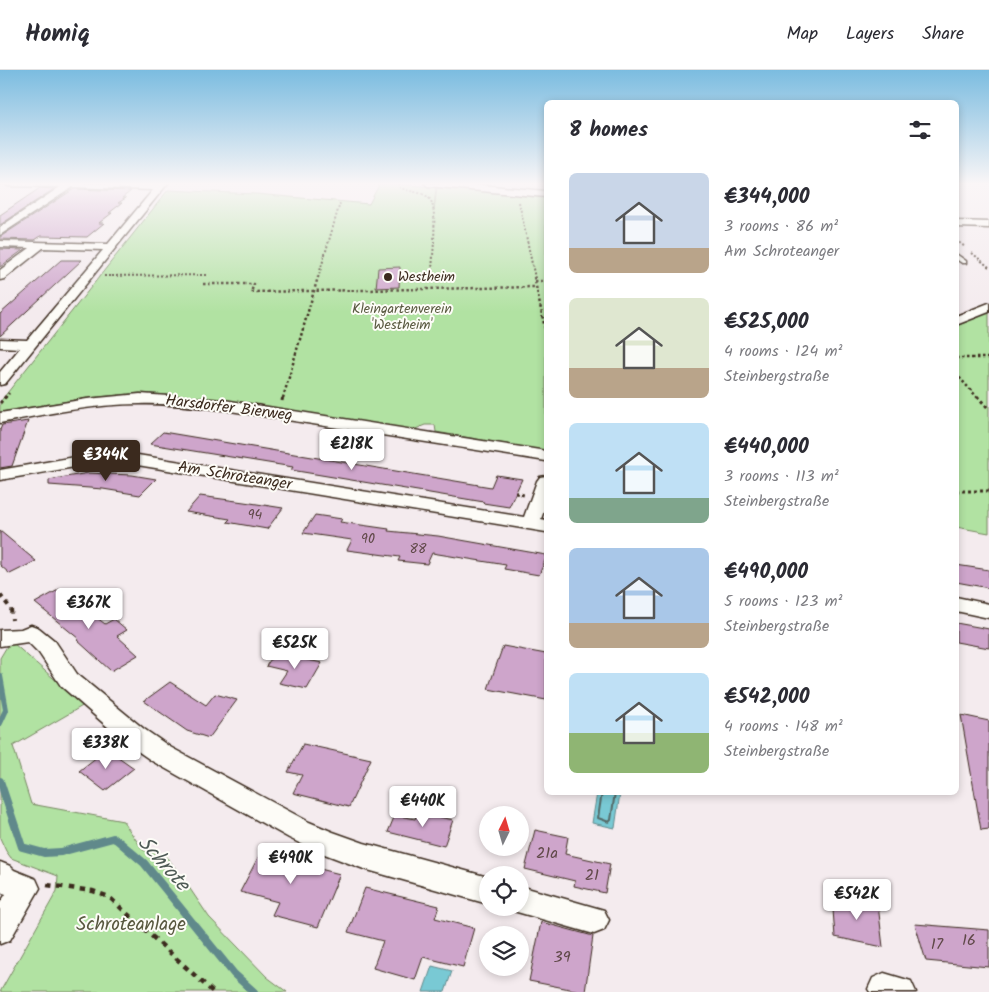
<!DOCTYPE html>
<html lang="en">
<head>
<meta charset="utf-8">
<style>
	body { margin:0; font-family:Kalam,sans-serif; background:#f7f7f7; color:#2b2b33; height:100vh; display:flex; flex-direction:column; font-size:19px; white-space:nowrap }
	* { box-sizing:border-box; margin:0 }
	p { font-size:16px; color:#7c7c81 }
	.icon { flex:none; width:28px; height:28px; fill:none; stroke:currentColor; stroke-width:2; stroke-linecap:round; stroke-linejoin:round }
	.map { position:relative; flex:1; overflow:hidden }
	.panel { position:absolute; left:544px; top:30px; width:415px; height:695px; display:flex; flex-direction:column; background:#fff; border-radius:8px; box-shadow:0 2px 8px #0003 }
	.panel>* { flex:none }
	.needle { width:32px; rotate:5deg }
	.tools { position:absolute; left:479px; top:736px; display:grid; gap:10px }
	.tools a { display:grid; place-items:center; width:50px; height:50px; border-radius:50%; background:#fff; box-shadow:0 2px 8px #0003; font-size:25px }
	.price { position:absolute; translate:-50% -42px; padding:0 11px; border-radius:5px; background:#fff; color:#222; font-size:16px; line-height:32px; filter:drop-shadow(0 1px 2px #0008) }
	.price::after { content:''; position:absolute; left:50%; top:30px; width:15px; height:11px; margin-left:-8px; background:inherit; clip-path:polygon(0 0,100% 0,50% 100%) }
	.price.active { background:#3b2a1e; color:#fff }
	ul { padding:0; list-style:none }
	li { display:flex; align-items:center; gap:15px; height:125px; padding:0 25px }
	li span { display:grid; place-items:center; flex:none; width:140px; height:100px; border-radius:8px; color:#555 }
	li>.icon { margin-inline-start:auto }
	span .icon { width:60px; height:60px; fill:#fffc; stroke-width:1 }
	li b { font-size:21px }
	h2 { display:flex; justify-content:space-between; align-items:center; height:60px; padding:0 25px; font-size:21px }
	header { display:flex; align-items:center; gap:30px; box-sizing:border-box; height:70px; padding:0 25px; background:#fff; border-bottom:1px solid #e1e1e2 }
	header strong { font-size:24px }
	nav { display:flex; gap:28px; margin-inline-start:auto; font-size:18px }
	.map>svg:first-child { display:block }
	.green { fill:#b1e2a2; stroke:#768660 }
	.water { fill:#79c9d4; stroke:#60898b }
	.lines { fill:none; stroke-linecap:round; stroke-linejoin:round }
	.shore { stroke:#546a67; stroke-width:2 }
	.stream-far1 { stroke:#60898b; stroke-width:6 }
	.stream { stroke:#60898b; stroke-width:8 }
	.building { fill:#cea5cb; stroke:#3b2a1e }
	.service-casing { stroke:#3b2a1e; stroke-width:3 }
	.minor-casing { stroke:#3b2a1e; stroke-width:3 }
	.path-far4 { stroke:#3b2a1e; stroke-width:2; stroke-dasharray:2 2; stroke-linecap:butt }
	.path-far3 { stroke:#3b2a1e; stroke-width:2.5; stroke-dasharray:2.5 2.5; stroke-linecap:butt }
	.path-far2 { stroke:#3b2a1e; stroke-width:3; stroke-dasharray:3 3; stroke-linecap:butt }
	.path-far1 { stroke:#3b2a1e; stroke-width:4; stroke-dasharray:4.5 4.5; stroke-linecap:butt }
	.path { stroke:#3b2a1e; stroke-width:4.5; stroke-dasharray:5.5 5.5; stroke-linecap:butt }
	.service { fill:#fdfcf7; fill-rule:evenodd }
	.minor { fill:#fdfcf7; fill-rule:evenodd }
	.poi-dot { fill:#3b2a1e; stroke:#fdfcf7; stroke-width:2 }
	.labels { text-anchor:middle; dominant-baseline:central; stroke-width:4; stroke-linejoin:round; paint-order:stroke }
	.far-poi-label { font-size:14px; fill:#3b2a1e; stroke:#fdfcf7; text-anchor:start }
	.far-park-label { font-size:14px; fill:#58583f; stroke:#fdfcf7 }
	.number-label { font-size:14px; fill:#604949 }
	.street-label { font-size:16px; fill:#3b2a1e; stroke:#fdfcf7 }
	.near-number-label { font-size:16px; fill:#604949 }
	.near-park-label { font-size:19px; fill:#58583f; stroke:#fdfcf7 }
	.near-water-label { font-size:21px; font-style:italic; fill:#4e5a55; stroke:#fdfcf7 }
</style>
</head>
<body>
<header>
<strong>Homiq</strong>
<nav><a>Map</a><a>Layers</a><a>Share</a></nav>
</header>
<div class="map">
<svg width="989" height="922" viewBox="0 0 989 922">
	<rect width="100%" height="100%" fill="#f4ebee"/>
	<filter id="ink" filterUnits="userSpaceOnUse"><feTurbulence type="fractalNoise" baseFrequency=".02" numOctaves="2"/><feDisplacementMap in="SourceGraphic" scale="10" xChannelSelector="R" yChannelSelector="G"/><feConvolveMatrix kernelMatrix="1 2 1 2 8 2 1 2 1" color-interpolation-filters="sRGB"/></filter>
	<g filter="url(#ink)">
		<path class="green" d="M380,113L436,117L434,140L437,117L546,127V381L436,362L435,355H425L413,360L197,327L140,323L87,328L0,342V332L168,120L256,124L369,134Z
			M989,242V463L956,457V256Z
			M9,573H13L84,635L13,676L31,734L123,751L143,780L166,786L182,807L209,847L267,907L287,922H0L57,821L58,806L11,788L6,781L0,768V588Z"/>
		<path class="water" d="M597,723H620L615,758L592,753Z
			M432,896L452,901L445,922H423Z"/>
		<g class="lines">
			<path class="shore" d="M602,722L598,748L609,752L611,750L615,722"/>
			<path class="stream-far1" d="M0,606L6,640L0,653"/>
			<path class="stream" d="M0,711L22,777L44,783L61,782L113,768L117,770L144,793L234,904L254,922"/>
		</g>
		<path class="building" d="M40,118L54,119L0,155V145Z
			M74,119L131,121L122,128H126L118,133H122L109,143H112L99,153H104L87,167L41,166L35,170L0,169V167Z
			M0,179L23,180L0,197Z
			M61,190H82L0,266V244Z
			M400,197L399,217L376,218L378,198Z
			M28,351L12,396L0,398V360L2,355Z
			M163,362L491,417L496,405L522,409L509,437L483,433L484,432L291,400L293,397L150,374Z
			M88,403L132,405L156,409L140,425L103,419L49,415V410Z
			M200,426L244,432L283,438L267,459L227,452L230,449L186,442Z
			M315,445L342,449L340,452L389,459L388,461L438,466L546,485V488L539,505L504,499L506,495L432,483L427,494L398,491L400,487L347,480L352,470L303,463Z
			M0,461L36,491L10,504L0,495Z
			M956,495L989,500V518L956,512Z
			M60,519L105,554L114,549L127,560L117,566L138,585L111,601L77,570L79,569L35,533Z
			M956,553L989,559V578L956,572Z
			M503,576L546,584V630L488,619Z
			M275,583L322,593L307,619L279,613L287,601L266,596Z
			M170,612L206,635L215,624L237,630L209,668L187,661L144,631Z
			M961,645L989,651V759L981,760Z
			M303,674L371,689L349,737L293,723L302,705L288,702Z
			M107,679L134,698L105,721L79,701Z
			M418,742L453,750L444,776L388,762L395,745L415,749Z
			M535,760L568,767L565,784L610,794L605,823L574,816L575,811L525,799Z
			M265,774L309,785L304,795L340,804L318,857L272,845L278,832L240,822Z
			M365,818L439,836L435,848L474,858L463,897L423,887L415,910L373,898L383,871L348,862Z
			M832,826L878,835L883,877L835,867Z
			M541,852L593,866L585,922L529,911Z
			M915,854L989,860V897L926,891Z"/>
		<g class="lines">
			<defs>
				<path id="service" d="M956,184L966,191V193H962L956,189Z"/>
				<path id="minor" d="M4,113H168L5,314L0,315V302L20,278L0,277V269L27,270L103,180L43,178L4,209L0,210V200L30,178L0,177V171L108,174L153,120L73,117L0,165V157L60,117L8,116Z
					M424,113H462L546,121V127L428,116Z
					M956,151L989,152V158L956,157Z
					M989,233V242L956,255V246Z
					M140,324L224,330L546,381V391L224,340C196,337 168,333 140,334C93,334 46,344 0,353V343L87,329Z
					M119,382L524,447L537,411L540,407L546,406V435L541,449L546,450V462L119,392L92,394L0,410V400L92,384Z
					M956,527L989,534V548L956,541Z
					M31,555L39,558L55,571L77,604L144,659L170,677L309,752L333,762L364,773L488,807V834L364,799L314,780L289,768L152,691L126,673L61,616L39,583L28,572L0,576V560L21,559Z
					M0,792L10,796L14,800L36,809L40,818L10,870L0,874V833L6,824L0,822Z
					M520,816L604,840L609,850L604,860L594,864L510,840L509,838H520Z
					M884,903L911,911L916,922H870L868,919L873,908Z"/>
			</defs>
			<use href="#service" class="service-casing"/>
			<use href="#minor" class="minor-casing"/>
			<path class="path-far4" d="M399,113V117C407,122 422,121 429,128C439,138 432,189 432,203
				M519,132L535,208
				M956,170L965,177
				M972,183L989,197
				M104,206L208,205
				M318,208L340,133"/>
			<path class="path-far3" d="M534,207L546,263
				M535,211H546
				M203,214H254L251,222L536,217
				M956,288H989
				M956,304L978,328
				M5,328L9,323
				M283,328L318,207"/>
			<path class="path-far2" d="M977,326L989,339
				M282,331L283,326
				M0,333L6,326
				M956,421H989
				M515,423L524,425"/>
			<path class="path-far1" d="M0,525L11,539L12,550"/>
			<path class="path" d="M47,815L93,821L109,827L213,922"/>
			<use href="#service" class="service"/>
			<use href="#minor" class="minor"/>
		</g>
	</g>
	<linearGradient id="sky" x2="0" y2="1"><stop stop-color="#7bbce0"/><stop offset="0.47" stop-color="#faf6f7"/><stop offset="1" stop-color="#faf6f7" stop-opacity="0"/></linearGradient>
	<rect width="989" height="242" fill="url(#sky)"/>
	<circle class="poi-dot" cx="388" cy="207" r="5"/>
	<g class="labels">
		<g class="far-poi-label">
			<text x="398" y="207">Westheim</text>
		</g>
		<g class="far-park-label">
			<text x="402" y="239">Kleingartenverein<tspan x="402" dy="16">'Westheim'</tspan></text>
		</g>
		<g class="number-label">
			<text x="255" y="445">94</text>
			<text x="368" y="469">90</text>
			<text x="418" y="479">88</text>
		</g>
		<g class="street-label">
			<text transform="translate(229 338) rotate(7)">Harsdorfer Bierweg</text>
			<text transform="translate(235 406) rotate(9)">Am Schroteanger</text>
		</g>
		<g class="near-number-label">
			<text x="547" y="783">21a</text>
			<text x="592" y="805">21</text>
			<text x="969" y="870">16</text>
			<text x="937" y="874">17</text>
			<text x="562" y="887">39</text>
		</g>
		<g class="near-park-label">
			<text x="131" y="855">Schroteanlage</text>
		</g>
		<g class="near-water-label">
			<text transform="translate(163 794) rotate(48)">Schrote</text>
		</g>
	</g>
</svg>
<div class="tools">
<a><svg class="needle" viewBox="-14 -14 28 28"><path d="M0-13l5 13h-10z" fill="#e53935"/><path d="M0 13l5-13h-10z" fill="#7c7c81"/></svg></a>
<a><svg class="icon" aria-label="locate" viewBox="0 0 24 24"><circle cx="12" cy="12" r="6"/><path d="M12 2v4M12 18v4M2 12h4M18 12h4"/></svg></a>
<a><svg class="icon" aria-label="layers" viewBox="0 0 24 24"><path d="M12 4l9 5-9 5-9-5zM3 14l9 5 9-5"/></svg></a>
</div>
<b class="price" style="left:352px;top:401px">€218K</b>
<b class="price active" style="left:106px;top:412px">€344K</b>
<b class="price" style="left:89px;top:560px">€367K</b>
<b class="price" style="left:295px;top:600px">€525K</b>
<b class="price" style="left:106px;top:700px">€338K</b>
<b class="price" style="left:423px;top:758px">€440K</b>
<b class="price" style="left:291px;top:815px">€490K</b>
<b class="price" style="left:857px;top:851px">€542K</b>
<section class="panel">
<h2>8 homes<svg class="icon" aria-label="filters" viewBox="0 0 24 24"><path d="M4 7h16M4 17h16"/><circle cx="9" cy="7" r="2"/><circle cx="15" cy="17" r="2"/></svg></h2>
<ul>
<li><span style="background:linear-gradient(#c9d6e8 75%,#b9a48a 0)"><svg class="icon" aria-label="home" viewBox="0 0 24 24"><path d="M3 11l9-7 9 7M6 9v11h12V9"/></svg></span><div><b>€344,000</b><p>3 rooms · 86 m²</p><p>Am Schroteanger</p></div></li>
<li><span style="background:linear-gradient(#dfe7d0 70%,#b9a48a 0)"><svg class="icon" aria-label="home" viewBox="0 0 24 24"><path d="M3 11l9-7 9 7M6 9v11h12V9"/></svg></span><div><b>€525,000</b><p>4 rooms · 124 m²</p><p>Steinbergstraße</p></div></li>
<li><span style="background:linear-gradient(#bfe0f5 75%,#7fa58c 0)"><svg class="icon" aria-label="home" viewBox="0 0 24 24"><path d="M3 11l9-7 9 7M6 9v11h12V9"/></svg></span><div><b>€440,000</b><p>3 rooms · 113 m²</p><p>Steinbergstraße</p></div></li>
<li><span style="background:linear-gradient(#a9c7e8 75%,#b9a48a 0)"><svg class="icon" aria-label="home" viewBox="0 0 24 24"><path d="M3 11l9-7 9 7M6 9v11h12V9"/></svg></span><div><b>€490,000</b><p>5 rooms · 123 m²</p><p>Steinbergstraße</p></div></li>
<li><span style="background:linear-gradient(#bfe0f5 60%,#8fb573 0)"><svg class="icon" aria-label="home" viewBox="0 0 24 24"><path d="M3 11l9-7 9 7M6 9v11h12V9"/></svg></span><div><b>€542,000</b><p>4 rooms · 148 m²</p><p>Steinbergstraße</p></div></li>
</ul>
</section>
</div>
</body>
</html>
